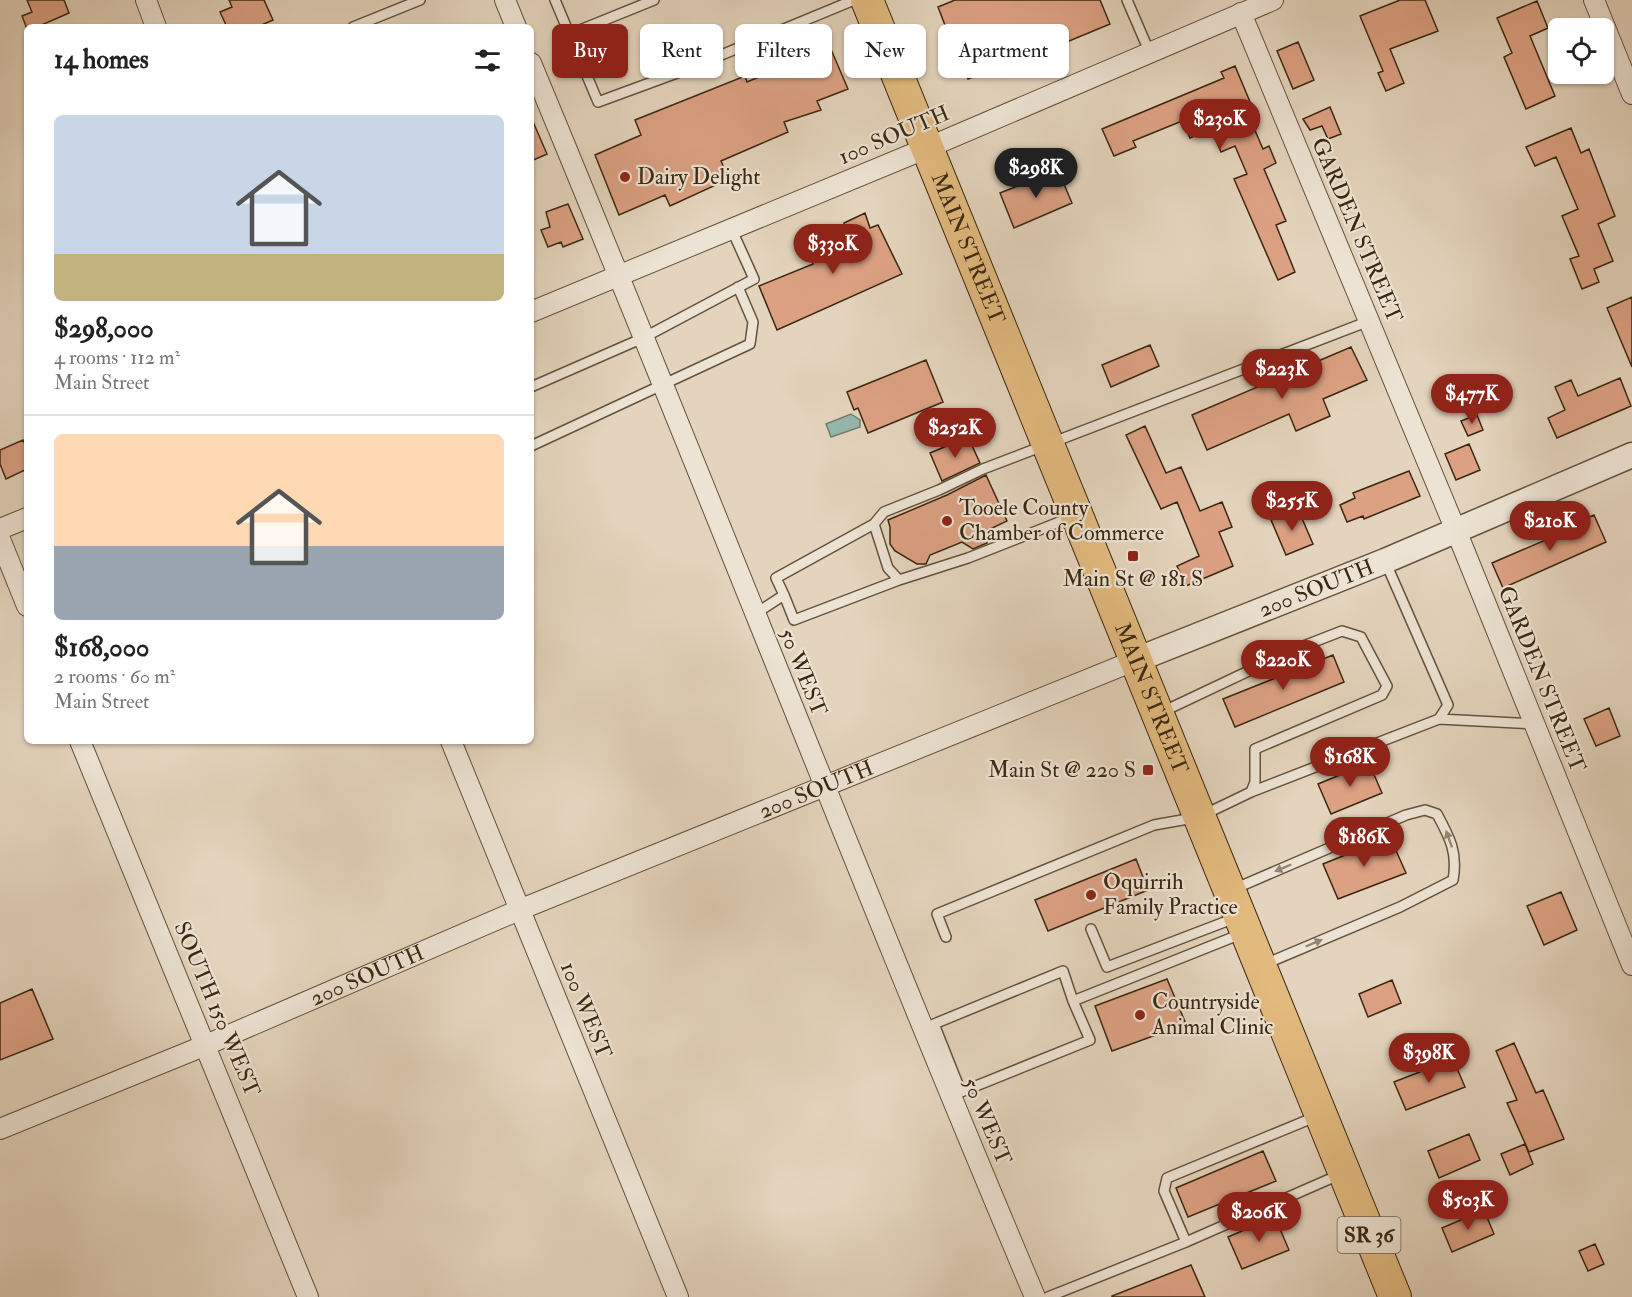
<!DOCTYPE html>
<html lang="en">
<head>
<meta charset="utf-8">
<style>
	body { margin:0; font-family:"IM FELL Double Pica",serif; background:#f2f2f2; color:#222; height:100vh; display:flex; flex-direction:column; font-size:22px; white-space:nowrap }
	* { box-sizing:border-box; margin:0 }
	p { font-size:20px; color:#767676 }
	.icon { flex:none; width:33px; height:33px; fill:none; stroke:currentColor; stroke-width:2; stroke-linecap:round; stroke-linejoin:round }
	.map { position:relative; flex:1; overflow:hidden }
	.panel { position:absolute; left:24px; top:24px; width:510px; height:720px; display:flex; flex-direction:column; background:#fff; border-radius:9px; box-shadow:0 2px 4px #0004 }
	.panel>* { flex:none }
	.guide { position:absolute; left:552px; top:24px; width:570px; height:54px; display:flex; gap:12px }
	.fabs { position:absolute; left:1548px; top:18px; display:grid; gap:12px }
	.fabs a { display:grid; place-items:center; width:66px; height:66px; border-radius:9px; background:#fff; box-shadow:0 2px 4px #0004; font-size:30px }
	.price { position:absolute; translate:-50% -51px; padding:0 14px; border-radius:21px; background:#8f2418; color:#fff; font-size:20px; line-height:39px; filter:drop-shadow(0 2px 3px #0008) }
	.price::after { content:''; position:absolute; left:50%; top:36px; width:18px; height:14px; margin-left:-9px; background:inherit; clip-path:polygon(0 0,100% 0,50% 100%) }
	.price.on { background:#222; color:#fff }
	ul { padding:0; list-style:none }
	li { display:grid; align-content:center; gap:12px; height:318px; padding:0 30px }
	li+li { border-top:2px solid #e0e0e0 }
	li span { display:grid; place-items:center; height:186px; border-radius:9px; color:#555 }
	li>.icon { margin-inline-start:auto }
	span .icon { width:108px; height:108px; fill:#fffc; stroke-width:1 }
	li b { font-size:26px }
	h2 { display:flex; justify-content:space-between; align-items:center; height:72px; padding:0 30px; font-size:26px }
	.chip { padding:0 21px; border-radius:9px; background:#fff; box-shadow:0 2px 4px #0004; font-size:21px; line-height:54px }
	.chip.on { background:#8f2418; color:#fff }
	.map>svg:first-child { display:block }
	.water { fill:#96b8ad; stroke:#717e6f; stroke-width:1.5 }
	.building { fill:#dca183; stroke:#3a2711; stroke-width:1.5 }
	.lines { fill:none; stroke-linecap:round; stroke-linejoin:round }
	.service-casing { stroke:#64523c; stroke-width:12 }
	.minor-casing { stroke:#64523c; stroke-width:22 }
	.tertiary-casing { stroke:#64523c; stroke-width:27 }
	.trunk-casing { stroke:#3a2711; stroke-width:34 }
	.service { stroke:#ede3d4; stroke-width:9 }
	.minor { stroke:#ede3d4; stroke-width:20 }
	.tertiary { stroke:#ede3d4; stroke-width:24 }
	.trunk { stroke:#e2ba7e; stroke-width:32 }
	.oneway { fill:#948572 }
	.poi-dot { fill:#8f2418; stroke:#ede3d4; stroke-width:2 }
	.labels { text-anchor:middle; dominant-baseline:central; stroke-width:4.5; stroke-linejoin:round; paint-order:stroke }
	.shield { fill:#ede3d4; stroke:#705f4c; stroke-width:1.5 }
	.shield-label { font-size:21px; font-weight:bold; fill:#3a2711 }
	.street-label { font-size:22px; fill:#3a2711; stroke:#ede3d4 }
	.poi-label { font-size:22px; fill:#3a2711; stroke:#ede3d4; text-anchor:start }
</style>
</head>
<body>
<div class="map">
<svg width="1632" height="1297" viewBox="0 0 1632 1297">
	<rect width="100%" height="100%" fill="#e4d4bd"/>
	<filter id="stains"><feTurbulence type="fractalNoise" baseFrequency=".00333" numOctaves="4"/><feColorMatrix values="0 0 0 0 .2 0 0 0 0 .09 0 0 0 0 .02 0 0 0 .5 -.17"/></filter>
	<radialGradient id="worn" r=".72"><stop offset=".6" stop-color="#630" stop-opacity="0"/><stop offset="1" stop-color="#630" stop-opacity=".3"/></radialGradient>
	<path class="water" d="M851,414L860,420V427L831,437L826,424Z"/>
	<path class="building" d="M27,0H64L69,13L37,27H27V29L22,16L32,12Z
		M229,0H264L273,20L257,27H227L220,12L232,7Z
		M955,0H1100L1110,24L992,73L991,70L968,79L962,65L958,67L944,35L948,33L938,7Z
		M1400,0H1425L1438,31L1390,49L1404,83L1386,91L1378,73L1383,71L1360,16Z
		M1537,1L1548,28L1530,36L1555,96L1526,109L1504,57L1512,53L1497,18Z
		M1298,42L1314,80L1293,89L1277,51Z
		M830,47L848,89L817,101L821,110L784,122L788,132L721,161L729,179L670,206L665,195L619,215L595,155L641,135L635,120L745,76L747,82Z
		M1235,66L1253,109L1247,112L1263,149L1269,146L1276,163L1264,169L1286,221L1276,225L1295,272L1278,280L1234,179L1247,174L1235,146L1221,152L1211,129L1190,138L1182,121L1133,141L1136,147L1114,156L1102,129L1224,78L1221,72Z
		M1330,107L1341,134L1328,139L1322,126L1310,130L1303,119Z
		M531,117L547,154L531,161Z
		M1571,128L1581,153L1589,149L1615,216L1598,224L1613,261L1594,269L1599,282L1582,289L1570,259L1579,256L1562,216L1578,209L1556,157L1535,166L1526,147Z
		M1058,170L1072,203L1014,228L1000,193Z
		M568,204L583,239L563,247L561,242L548,247L541,230L550,227L546,212Z
		M865,213L870,228L878,225L902,274L777,330L759,286L813,264L812,258L834,249L830,241L847,234L844,223Z
		M1632,297V367L1607,308Z
		M1150,345L1159,366L1111,387L1102,365Z
		M1351,347L1367,380L1323,399L1330,416L1296,431L1289,414L1207,450L1192,415Z
		M926,360L943,402L868,433L858,408L854,410L847,392Z
		M1620,378L1631,406L1557,438L1548,418L1565,410L1555,387L1571,380L1578,396Z
		M1477,415L1483,430L1468,436L1461,421Z
		M1145,426L1166,473L1181,467L1200,511L1222,502L1232,527L1219,532L1233,566L1186,586L1177,566L1199,556L1177,502L1161,509L1126,435Z
		M968,437L980,463L942,481L930,453Z
		M23,440L27,449V469L6,479L0,464V450Z
		M1469,444L1480,470L1456,480L1445,454Z
		M1409,471L1420,496L1364,519L1363,516L1347,522L1340,505L1355,498L1353,493Z
		M986,475L1007,521L988,530L987,543L973,549L962,542L930,555L926,564H917L895,551L890,544V527L888,520L947,495Z
		M1298,509L1313,544L1286,555L1271,520Z
		M1594,515L1606,542L1503,588L1492,563L1571,529L1570,525Z
		M1333,655L1344,682L1235,727L1223,699Z
		M1609,708L1620,736L1596,746L1584,719Z
		M1369,763L1382,793L1331,814L1318,784Z
		M1390,837L1406,873L1338,899L1323,864Z
		M1136,859L1148,890L1048,931L1035,900Z
		M1561,892L1577,930L1544,945L1527,906Z
		M1167,979L1186,1024L1112,1051L1095,1006Z
		M1392,980L1401,1003L1368,1017L1359,994Z
		M32,989L53,1039L0,1060V1003Z
		M1514,1043L1536,1093L1543,1090L1564,1139L1529,1152L1507,1103L1517,1100L1496,1051Z
		M1453,1059L1465,1087L1406,1110L1394,1082Z
		M1469,1134L1480,1160L1439,1178L1428,1151Z
		M1525,1144L1533,1164L1510,1175L1501,1154Z
		M1263,1151L1276,1181L1188,1217L1176,1188Z
		M1484,1210L1494,1234L1452,1252L1442,1228Z
		M1275,1217L1289,1250L1242,1269L1228,1237Z
		M1595,1244L1604,1264L1588,1271L1579,1251Z
		M1191,1265L1205,1297H1112V1296Z"/>
	<g class="lines">
		<defs>
			<path id="service" d="M555,0L598,102L685,70L854,0
				M1127,0L1149,51
				M353,27L420,0
				M570,34L654,0
				M531,387L643,338L754,279L731,228
				M531,446L750,344L753,322L738,287
				M1072,517L968,558L899,580L888,568L874,524L884,512L939,490L983,469L1369,321
				M784,595L776,578L874,524
				M755,614L784,595L794,620L899,580
				M1439,719L1535,724
				M1251,792L1439,719L1448,705L1385,561
				M1234,889L1406,815L1425,810L1437,814C1450,838 1458,853 1453,880L1400,907L1265,964
				M1091,929L1107,967L1235,918
				M946,937L937,914L1154,825L1199,817L1251,792L1255,782V749L1382,695L1387,686L1361,637L1342,631L1293,650L1162,712
				M1073,1001L1090,1040L961,1092L934,1024L1063,971L1073,1001L1241,934
				M1186,1242L1341,1174
				M1048,1297L1186,1242L1164,1191L1167,1178L1315,1117"/>
			<g id="minor">
				<path d="M146,0L156,27"/>
				<path d="M505,0L516,27"/>
				<path d="M1594,0L1632,94"/>
				<path d="M1241,13L1464,550L1632,965"/>
				<path d="M531,63C702,473 862,888 1035,1297"/>
				<path d="M531,312L927,148L1273,0"/>
				<path d="M0,529L27,518"/>
				<path d="M0,539L27,606"/>
				<path d="M80,741L308,1297"/>
				<path d="M451,741L678,1297"/>
				<path id="s1" d="M0,1129L206,1045L519,910L1136,660"/>
			</g>
			<g id="tertiary">
				<path id="s2" d="M1136,660L1385,561L1632,455"/>
			</g>
			<g id="trunk">
				<path id="s3" d="M867,0L1395,1297"/>
			</g>
		</defs>
		<use href="#service" class="service-casing"/>
		<use href="#minor" class="minor-casing"/>
		<use href="#tertiary" class="tertiary-casing"/>
		<use href="#trunk" class="trunk-casing"/>
		<use href="#service" class="service"/>
		<use href="#minor" class="minor"/>
		<use href="#tertiary" class="tertiary"/>
		<use href="#trunk" class="trunk"/>
	</g>
	<defs><path id="oneway-solid" d="M-6-.8H1V-3.2L6.5 0L1 3.2V.8H-6Z" transform="scale(1.5)"/></defs>
	<g class="oneway">
		<use href="#oneway-solid" transform="translate(1449 839) rotate(-110)"/>
		<use href="#oneway-solid" transform="translate(1283 868) rotate(157)"/>
		<use href="#oneway-solid" transform="translate(1314 943) rotate(-23)"/>
	</g>
	<g class="poi-dot">
		<circle cx="625" cy="177" r="6"/>
		<circle cx="947" cy="521" r="6"/>
		<rect x="1127" y="550" width="12" height="12" rx="3"/>
		<rect x="1142" y="764" width="12" height="12" rx="3"/>
		<circle cx="1091" cy="895" r="6"/>
		<circle cx="1140" cy="1015" r="6"/>
	</g>
	<g class="labels">
		<rect class="shield" x="1337.5" y="1217" width="63" height="36" rx="4.5"/>
		<g class="shield-label">
			<text x="1369" y="1235">SR 36</text>
		</g>
		<g class="street-label">
			<text transform="translate(894 135) rotate(-23)">100 SOUTH</text>
			<text transform="translate(1357 230) rotate(67)">GARDEN STREET</text>
			<text stroke="none"><textPath href="#s3" startOffset="268">MAIN STREET</textPath></text>
			<text stroke="none"><textPath href="#s2" startOffset="194">200 SOUTH</textPath></text>
			<text transform="translate(803 672) rotate(68)">50 WEST</text>
			<text transform="translate(1542 679) rotate(68)">GARDEN STREET</text>
			<text stroke="none"><textPath href="#s3" startOffset="754">MAIN STREET</textPath></text>
			<text stroke="none"><textPath href="#s1" startOffset="884">200 SOUTH</textPath></text>
			<text stroke="none"><textPath href="#s1" startOffset="398">200 SOUTH</textPath></text>
			<text transform="translate(217 1009) rotate(67)">SOUTH 150 WEST</text>
			<text transform="translate(586 1010) rotate(68)">100 WEST</text>
			<text transform="translate(987 1121) rotate(67)">50 WEST</text>
		</g>
		<g class="poi-label">
			<text x="637" y="177">Dairy Delight</text>
			<text x="959" y="508">Tooele County<tspan x="959" dy="25">Chamber of Commerce</tspan></text>
			<text x="1133" y="579" text-anchor="middle">Main St @ 181 S</text>
			<text x="1136" y="770" text-anchor="end">Main St @ 220 S</text>
			<text x="1103" y="882">Oquirrih<tspan x="1103" dy="25">Family Practice</tspan></text>
			<text x="1152" y="1002">Countryside<tspan x="1152" dy="25">Animal Clinic</tspan></text>
		</g>
	</g>
	<rect width="100%" height="100%" filter="url(#stains)"/>
	<rect width="100%" height="100%" fill="url(#worn)"/>
</svg>
<div class="fabs">
<a><svg class="icon" aria-label="locate" viewBox="0 0 24 24"><circle cx="12" cy="12" r="6"/><path d="M12 2v4M12 18v4M2 12h4M18 12h4"/></svg></a>
</div>
<b class="price" style="left:1220px;top:150px">$230K</b>
<b class="price on" style="left:1036px;top:199px">$298K</b>
<b class="price" style="left:833px;top:275px">$330K</b>
<b class="price" style="left:1282px;top:400px">$223K</b>
<b class="price" style="left:1472px;top:425px">$477K</b>
<b class="price" style="left:955px;top:459px">$252K</b>
<b class="price" style="left:1292px;top:532px">$255K</b>
<b class="price" style="left:1550px;top:552px">$210K</b>
<b class="price" style="left:1283px;top:691px">$220K</b>
<b class="price" style="left:1350px;top:788px">$168K</b>
<b class="price" style="left:1364px;top:868px">$186K</b>
<b class="price" style="left:1429px;top:1084px">$398K</b>
<b class="price" style="left:1468px;top:1231px">$503K</b>
<b class="price" style="left:1259px;top:1243px">$206K</b>
<div class="guide">
<a class="chip on">Buy</a>
<a class="chip">Rent</a>
<a class="chip">Filters</a>
<a class="chip">New</a>
<a class="chip">Apartment</a>
</div>
<section class="panel">
<h2>14 homes<svg class="icon" aria-label="filters" viewBox="0 0 24 24"><path d="M4 7h16M4 17h16"/><circle cx="9" cy="7" r="2"/><circle cx="15" cy="17" r="2"/></svg></h2>
<ul>
<li><span style="background:linear-gradient(#c9d6e8 75%,#c2b280 0)"><svg class="icon" aria-label="home" viewBox="0 0 24 24"><path d="M3 11l9-7 9 7M6 9v11h12V9"/></svg></span><div><b>$298,000</b><p>4 rooms · 112 m²</p><p>Main Street</p></div></li>
<li><span style="background:linear-gradient(#ffd9b3 60%,#9aa5b1 0)"><svg class="icon" aria-label="home" viewBox="0 0 24 24"><path d="M3 11l9-7 9 7M6 9v11h12V9"/></svg></span><div><b>$168,000</b><p>2 rooms · 60 m²</p><p>Main Street</p></div></li>
</ul>
</section>
</div>
</body>
</html>
